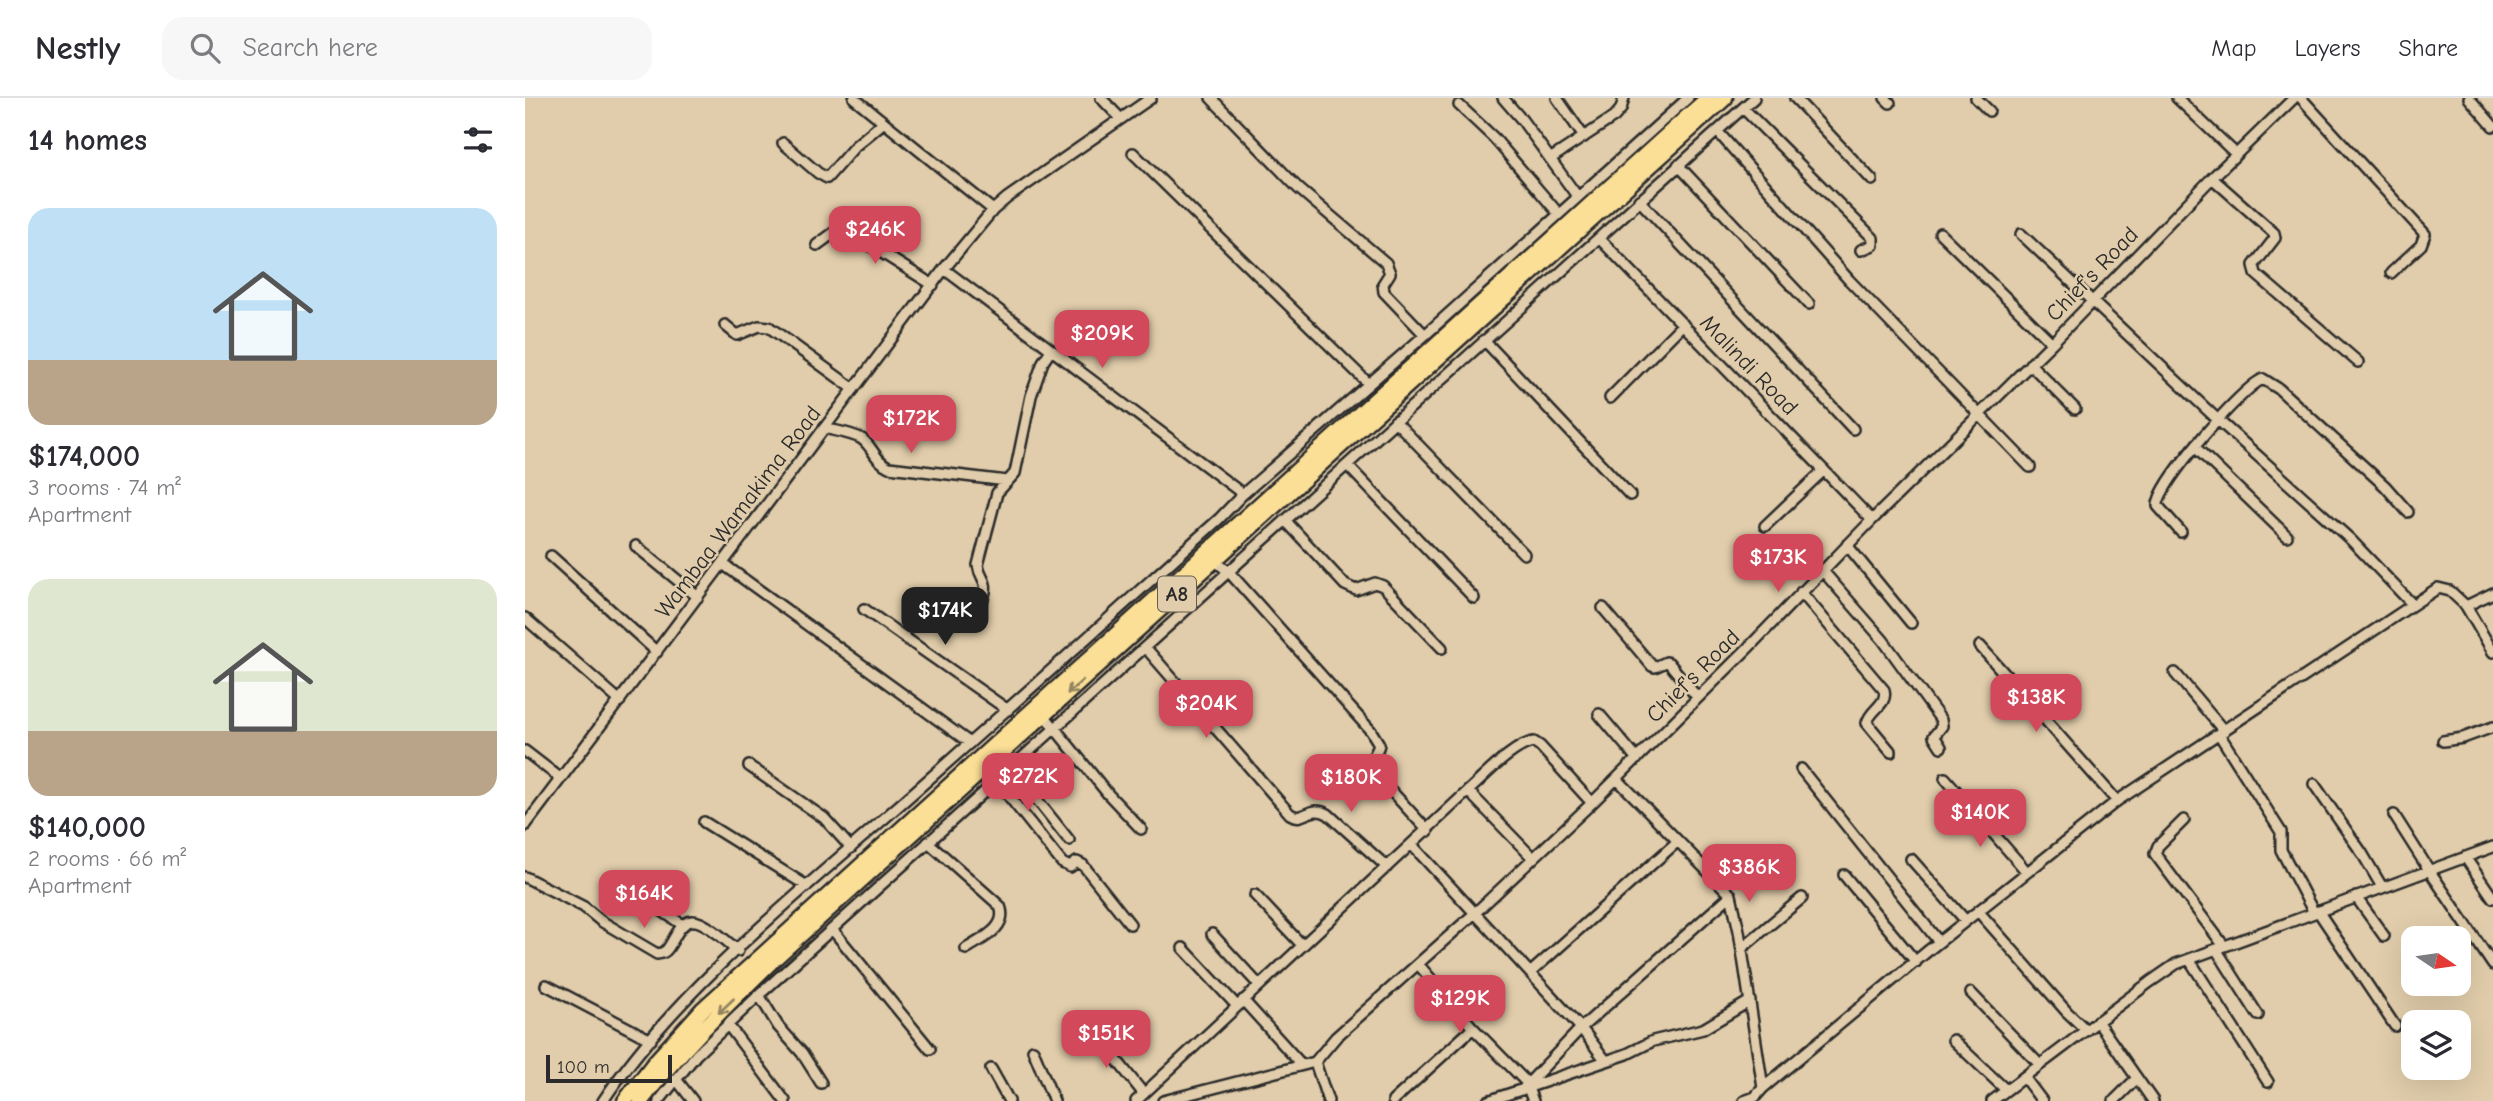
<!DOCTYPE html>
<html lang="en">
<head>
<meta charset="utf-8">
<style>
	body { margin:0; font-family:"Comic Neue",sans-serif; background:#f7f7f7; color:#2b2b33; height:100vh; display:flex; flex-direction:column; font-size:26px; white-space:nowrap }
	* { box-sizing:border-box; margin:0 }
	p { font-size:23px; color:#7c7c81 }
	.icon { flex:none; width:38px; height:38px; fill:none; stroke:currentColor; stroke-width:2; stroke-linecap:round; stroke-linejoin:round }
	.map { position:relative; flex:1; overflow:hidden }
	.details { display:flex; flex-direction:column; background:#fff; width:525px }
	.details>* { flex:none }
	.needle { width:46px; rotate:103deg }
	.buttons { position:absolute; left:1876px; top:828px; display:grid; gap:14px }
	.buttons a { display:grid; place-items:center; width:70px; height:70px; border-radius:14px; background:#fff; box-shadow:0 7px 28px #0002; font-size:35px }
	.scale { position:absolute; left:21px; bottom:18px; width:126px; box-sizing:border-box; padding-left:7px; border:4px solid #2b2b2b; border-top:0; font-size:19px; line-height:24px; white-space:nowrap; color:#2b2b2b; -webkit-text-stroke:5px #e1cdab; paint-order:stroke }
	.price { position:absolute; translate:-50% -60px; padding:0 16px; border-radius:14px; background:#d1495b; color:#fff; font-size:23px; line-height:46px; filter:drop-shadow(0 2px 4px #0008) }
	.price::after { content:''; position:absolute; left:50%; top:42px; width:21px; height:16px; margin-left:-10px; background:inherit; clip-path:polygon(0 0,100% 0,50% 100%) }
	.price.current { background:#222; color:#fff }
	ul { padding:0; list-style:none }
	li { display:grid; align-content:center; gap:14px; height:371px; padding:0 28px }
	li span { display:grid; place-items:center; height:217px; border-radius:21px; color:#555 }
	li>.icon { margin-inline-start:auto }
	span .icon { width:126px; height:126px; fill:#fffc; stroke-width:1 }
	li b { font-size:30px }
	h2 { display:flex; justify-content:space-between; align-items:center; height:84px; padding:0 28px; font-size:30px }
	header { display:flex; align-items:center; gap:42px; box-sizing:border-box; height:98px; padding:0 35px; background:#fff; border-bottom:2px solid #e1e1e2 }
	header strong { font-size:33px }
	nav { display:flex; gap:38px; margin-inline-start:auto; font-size:24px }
	.search { width:490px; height:63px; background:#f7f7f7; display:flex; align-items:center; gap:18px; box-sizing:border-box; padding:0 24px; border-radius:21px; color:#7c7c81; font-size:26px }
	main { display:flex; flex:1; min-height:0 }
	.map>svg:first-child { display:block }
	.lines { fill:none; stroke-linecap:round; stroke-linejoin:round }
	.minor-casing { stroke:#2b2b2b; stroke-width:14 }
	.trunk-casing { stroke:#2b2b2b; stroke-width:19 }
	.minor { stroke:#e1cdab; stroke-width:9 }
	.trunk { stroke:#fbdf96; stroke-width:14 }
	.oneway { stroke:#938560 }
	.labels { text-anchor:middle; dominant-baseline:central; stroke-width:5; stroke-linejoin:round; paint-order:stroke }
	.shield { fill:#e1cdab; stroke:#625c51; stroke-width:2 }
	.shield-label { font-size:21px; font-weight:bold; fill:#2b2b2b }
	.street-label { font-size:23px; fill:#2b2b2b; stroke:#e1cdab }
</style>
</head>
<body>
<header>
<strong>Nestly</strong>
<div class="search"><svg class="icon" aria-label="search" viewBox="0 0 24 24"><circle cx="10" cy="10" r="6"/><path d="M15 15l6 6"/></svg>Search here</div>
<nav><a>Map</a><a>Layers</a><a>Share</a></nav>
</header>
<main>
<section class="details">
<h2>14 homes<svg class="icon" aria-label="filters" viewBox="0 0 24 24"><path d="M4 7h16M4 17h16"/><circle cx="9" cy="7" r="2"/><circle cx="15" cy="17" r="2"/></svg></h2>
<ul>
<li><span style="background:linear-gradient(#bfe0f5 70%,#b9a48a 0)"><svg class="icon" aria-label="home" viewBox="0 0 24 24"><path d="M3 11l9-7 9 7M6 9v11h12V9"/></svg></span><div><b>$174,000</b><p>3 rooms · 74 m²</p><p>Apartment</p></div></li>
<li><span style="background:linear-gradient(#dfe7d0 70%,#b9a48a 0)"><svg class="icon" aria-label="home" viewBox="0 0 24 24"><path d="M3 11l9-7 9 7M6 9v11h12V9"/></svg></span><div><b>$140,000</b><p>2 rooms · 66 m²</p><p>Apartment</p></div></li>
</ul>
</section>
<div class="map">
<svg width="1968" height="1003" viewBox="0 0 1968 1003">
	<rect width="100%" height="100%" fill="#e1cdab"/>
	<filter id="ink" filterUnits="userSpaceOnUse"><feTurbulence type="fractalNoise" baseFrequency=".0143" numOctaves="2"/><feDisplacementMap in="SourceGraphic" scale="14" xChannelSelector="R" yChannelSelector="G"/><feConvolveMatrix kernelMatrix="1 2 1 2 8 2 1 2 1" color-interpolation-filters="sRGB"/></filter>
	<g filter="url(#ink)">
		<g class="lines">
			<defs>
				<path id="minor" d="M329,0L468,112
					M576,0L596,21
					M686,0L773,90L861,165L865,175L858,186L859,194L900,237
					M978,0L997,22L1052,98
					M1032,0L1059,39
					M1270,0L1347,82
					M1360,0L1365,5
					M1451,0L1464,13
					M1652,0L1711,56
					M1776,0L1900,136L1896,147L1866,175
					M1944,0L1968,28
					M934,7L969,40L1033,115
					M1218,10L1348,140V147L1336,152
					M1192,33L1324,182L1505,369
					M258,45L293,75L302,80L330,48L359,24
					M608,55L844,286
					M1025,61L1089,19L1096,11L1099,0
					M1153,67L1284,206
					M1687,80L1749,135L1750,140L1729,167L1731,176L1833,264
					M1114,102L1328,331
					M1415,135L1527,245
					M1496,136L1693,322L1826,442L1887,506
					M1074,140L1347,422
					M292,147L314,131H319L408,187
					M419,171L718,396
					M200,227L212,237L234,228L244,229L329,291
					M959,242L1105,397
					M1505,266L1550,311
					M1085,300L1158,226
					M870,323L999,456
					M299,330C310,333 327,335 337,341C348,349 350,363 364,369L482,383
					M1670,349L1762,438
					M822,367L949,500
					M760,422L820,487L831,492L850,485L858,488L917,550
					M1240,428L1299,372
					M1656,434L1633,408C1631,388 1718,288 1738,281L1754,291L1860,388L1883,414
					M1322,447L1386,525
					M111,448L173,499
					M26,458L132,554
					M689,462L704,474L846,633L854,646C852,658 842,660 848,673L903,733
					M198,466L445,645
					M1297,472L1358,542L1416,622L1417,628L1409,638L1416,649
					M1276,494L1359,592C1363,607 1345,611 1342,625L1366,654
					M458,501C465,481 455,483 453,467L472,395L490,375L506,298L518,264L526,252
					M1941,508L1968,554
					M1078,510L1127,568L1130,569L1141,564L1144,565L1172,599
					M339,511L483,612
					M0,520L95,603
					M1455,548L1592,703
					M620,549L765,716C779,725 784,706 803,716L862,769
					M1650,575L1699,633
					M1074,616L1112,661
					M519,617L583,696L616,731
					M1694,636L1756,734V752L1789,815
					M1918,643L1938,640L1968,629
					M0,653L35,680
					M224,668L299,720L326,750
					M486,669L544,742
					M1276,671L1414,844
					M1420,680L1502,774
					M1092,681L1206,797L1214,833L1238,990
					M471,682L537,765L545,769L552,764L558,767L605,826
					M1789,686L1837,755L1857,789
					M943,693L1007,759
					M1869,717L1904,772L1968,867
					M1659,722L1633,748L1630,756L1699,848
					M179,724L282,788
					M0,728L419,171L468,112L482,100L626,0
					M403,744L475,808C484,830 456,841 441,851
					M887,747L1056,930L1081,963
					M1940,759L1968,800
					M1386,761L1441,823
					M1319,777L1391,864
					M0,779L59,809L76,823L132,856C142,855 143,850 148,842C152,835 157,824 167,823C178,821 204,845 213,853
					M98,787L158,827
					M730,797L777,847
					M1831,799L1859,838
					M1453,813L1542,914L1561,932
					M1793,813L1870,928
					M307,831L405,951
					M687,836L734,887
					M658,850L712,908
					M1217,850L1277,800
					M1691,851L1733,917
					M1664,861L1743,984
					M893,866L948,930L1002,985
					M1005,875L1153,743
					M21,887L126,942
					M1446,895L1515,967
					M234,897L253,928L277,955L296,985
					M718,902L776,966
					M1572,923L1628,1003
					M203,927L260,1003
					M567,931L618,995
					M1428,942L1481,992
					M508,952L529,1003
					M466,971L484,1003
					M1499,979L1517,1003
					M151,981L168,1003
					M1003,990L1008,1003
					M997,992L1056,930L1206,797
					M78,1003C149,896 266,802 362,718C474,620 584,520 694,421L718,396L900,237L1163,0
					M134,1003L171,957L234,897L1229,0
					M611,1003L943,693C959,679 989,646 1009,644L1015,648L1067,705
					M638,1003L790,964
					M803,1003L790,964L811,939L950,815L1067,705L1224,549L1347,422L1527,245L1687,80L1769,0
					M868,1003L948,930
					M963,1003L1102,956L1128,943L1178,931L1225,903
					M1219,1003L1230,999L1238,990L1404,852L1592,703L1913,490L1925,493L1941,508L1968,495
					M1467,1003L1625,884L1651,866L1968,749
					M1589,1003L1612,980"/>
				<path id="trunk" d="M100,1003L130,964L178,911L1183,0
					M116,1003C156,951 203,906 250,860L1200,0"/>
			</defs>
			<use href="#minor" class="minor-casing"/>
			<use href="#trunk" class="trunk-casing"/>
			<use href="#minor" class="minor"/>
			<use href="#trunk" class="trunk"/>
		</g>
		<defs><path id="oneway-shaft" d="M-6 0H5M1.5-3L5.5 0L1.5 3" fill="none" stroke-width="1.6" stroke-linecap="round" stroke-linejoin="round" transform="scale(1.75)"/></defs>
		<g class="oneway">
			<use href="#oneway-shaft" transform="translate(550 589) rotate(138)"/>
			<use href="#oneway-shaft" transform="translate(201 908) rotate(136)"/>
		</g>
	</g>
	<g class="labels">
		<rect class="shield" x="633" y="478.5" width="38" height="35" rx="5"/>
		<g class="shield-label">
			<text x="652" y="496">A8</text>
		</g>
		<g class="street-label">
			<text transform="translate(1567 176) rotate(-46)">Chief's Road</text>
			<text transform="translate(1224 267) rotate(46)">Malindi Road</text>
			<text transform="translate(213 414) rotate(-53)">Wambaa Wamakima Road</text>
			<text transform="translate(1168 578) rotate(-45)">Chief's Road</text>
		</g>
	</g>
</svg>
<div class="buttons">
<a><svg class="needle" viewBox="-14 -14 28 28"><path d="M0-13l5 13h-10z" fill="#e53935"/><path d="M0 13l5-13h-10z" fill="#7c7c81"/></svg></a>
<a><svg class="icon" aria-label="layers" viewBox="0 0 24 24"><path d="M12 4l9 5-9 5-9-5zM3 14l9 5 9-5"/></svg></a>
</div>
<div class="scale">100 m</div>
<b class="price" style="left:350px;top:168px">$246K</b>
<b class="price" style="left:577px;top:272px">$209K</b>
<b class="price" style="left:386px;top:357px">$172K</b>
<b class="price" style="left:1253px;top:496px">$173K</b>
<b class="price current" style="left:420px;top:549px">$174K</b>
<b class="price" style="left:1511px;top:636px">$138K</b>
<b class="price" style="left:681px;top:642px">$204K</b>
<b class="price" style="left:503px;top:715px">$272K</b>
<b class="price" style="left:826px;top:716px">$180K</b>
<b class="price" style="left:1455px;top:751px">$140K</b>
<b class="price" style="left:1224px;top:806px">$386K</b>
<b class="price" style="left:119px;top:832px">$164K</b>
<b class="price" style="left:935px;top:937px">$129K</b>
<b class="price" style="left:581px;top:972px">$151K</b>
</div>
</main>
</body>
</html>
